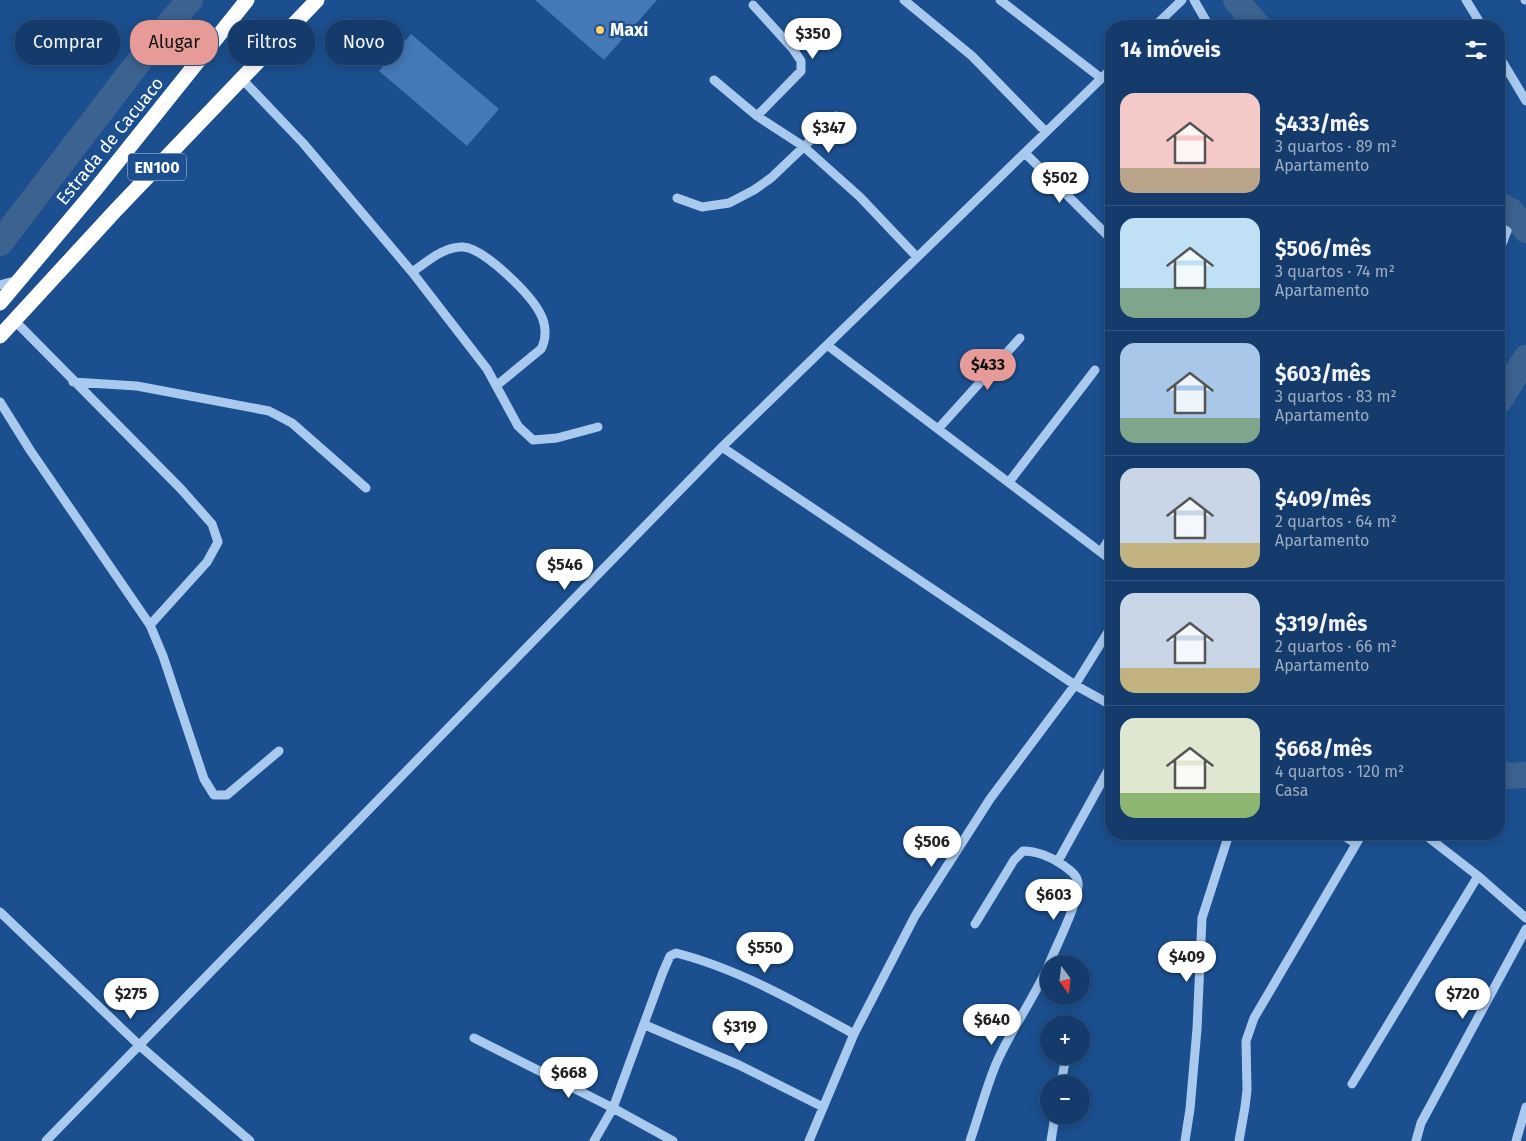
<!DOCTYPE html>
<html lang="pt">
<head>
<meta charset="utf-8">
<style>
	body { margin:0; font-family:"Fira Sans",sans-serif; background:#1d4271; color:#f1f3f6; height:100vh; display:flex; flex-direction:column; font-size:19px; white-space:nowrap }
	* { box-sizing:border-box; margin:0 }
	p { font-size:16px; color:#9dadc1 }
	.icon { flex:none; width:28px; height:28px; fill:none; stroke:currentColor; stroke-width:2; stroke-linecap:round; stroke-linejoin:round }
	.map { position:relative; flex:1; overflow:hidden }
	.details { position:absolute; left:1105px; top:20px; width:400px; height:820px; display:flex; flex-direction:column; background:#143b6b; border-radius:20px; box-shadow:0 2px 12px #0003,0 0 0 1px #33557e }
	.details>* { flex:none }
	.top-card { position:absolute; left:15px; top:20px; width:475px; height:45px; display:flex; gap:10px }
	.needle { width:32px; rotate:165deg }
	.fabs { position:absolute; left:1040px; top:955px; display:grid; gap:10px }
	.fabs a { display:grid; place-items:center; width:50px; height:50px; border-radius:50%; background:#143b6b; box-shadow:0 2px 12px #0003,0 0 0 1px #33557e; font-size:25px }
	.price { position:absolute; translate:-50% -42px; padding:0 11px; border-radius:18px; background:#fff; color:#222; font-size:16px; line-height:32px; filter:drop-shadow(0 1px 2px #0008) }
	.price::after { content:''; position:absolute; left:50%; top:30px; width:15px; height:11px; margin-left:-8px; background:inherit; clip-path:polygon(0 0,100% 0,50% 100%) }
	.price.active { background:#e69b98; color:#111 }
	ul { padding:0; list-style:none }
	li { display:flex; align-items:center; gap:15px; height:125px; padding:0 15px }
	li+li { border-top:1px solid #33557e }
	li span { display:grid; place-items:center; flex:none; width:140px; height:100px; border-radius:15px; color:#555 }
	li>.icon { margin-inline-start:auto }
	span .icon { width:60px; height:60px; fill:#fffc; stroke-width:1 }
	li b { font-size:21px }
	h2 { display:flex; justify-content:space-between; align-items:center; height:60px; padding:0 15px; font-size:21px }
	.pill { padding:0 18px; border-radius:20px; background:#143b6b; box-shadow:0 2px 12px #0003,0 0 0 1px #33557e; font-size:18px; line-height:45px }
	.pill.active { background:#e69b98; color:#111 }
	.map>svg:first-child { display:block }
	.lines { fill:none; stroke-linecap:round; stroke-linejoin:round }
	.river { stroke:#3c6290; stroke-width:26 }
	.building { fill:#4478b7 }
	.minor { stroke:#a9c9ee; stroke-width:9 }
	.highway { stroke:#fff; stroke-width:15 }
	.poi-dot { fill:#ffd166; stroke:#1b4f8f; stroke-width:2 }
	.labels { text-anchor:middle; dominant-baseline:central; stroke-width:4.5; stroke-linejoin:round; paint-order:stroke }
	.shield { fill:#1b4f8f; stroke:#bbcadd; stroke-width:1 }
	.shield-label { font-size:16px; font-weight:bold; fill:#fff }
	.poi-label { font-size:18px; font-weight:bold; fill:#fff; stroke:#1b4f8f; text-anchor:start }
	.street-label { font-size:18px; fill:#fff; stroke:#1b4f8f }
</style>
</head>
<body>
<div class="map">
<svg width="1526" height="1141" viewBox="0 0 1526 1141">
	<rect width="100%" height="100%" fill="#1b4f8f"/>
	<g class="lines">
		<path class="river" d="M1236,0L1258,26
			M1499,205L1511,211L1526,230
			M0,243L160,34L190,0
			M1499,401L1526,358
			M1499,772L1507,776L1526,775"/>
	</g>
	<path class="building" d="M535,0H657L604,60Z
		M411,34L499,109L467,146L379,71Z"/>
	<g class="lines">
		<path class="minor" d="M904,0L972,56L1046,132
			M1000,0L1101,78
			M1194,0L1209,26
			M1466,0L1482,26
			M1525,0H1526
			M753,5L793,49L801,61V71L757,116
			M1155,26L1182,0
			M1499,56L1526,101
			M241,78L303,143L412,272L487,369L518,426L533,440L557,438L598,427
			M714,80L757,116L803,146L860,197L917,257
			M1025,153L1111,239
			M677,198L702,207L729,203L754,190L771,178L836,116
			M1499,227L1507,231L1499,252
			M412,272C427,262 444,246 463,247C484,248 530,294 540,313C546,324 547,338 541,349L496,386
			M0,285L18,280
			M14,320L181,489L212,524L218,542L207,562L150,625
			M827,345L1111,560
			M73,382L137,386L269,411L292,423L366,488
			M0,402L30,450L150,625L163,656L204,779L214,795H227L279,751
			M938,429L1020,338
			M722,447L1075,685L1111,705
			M1009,482L1095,370
			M1101,552L1111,536
			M1341,834L1355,843
			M1424,834L1478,876L1526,918
			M1058,861L1111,765
			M0,912L140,1046L250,1141
			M975,924L1014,860L1023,851C1036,851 1052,857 1063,865C1069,870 1077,874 1078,883C1080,900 1056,946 1049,964
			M645,1025L739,1065L823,1107
			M474,1038L613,1108L673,1141
			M1061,1084L1066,1056
			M1352,1084L1478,876
			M46,1141L722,447L1111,69
			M594,1141L613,1108L663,972L670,956L676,953C739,969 798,1003 854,1034
			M809,1141L854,1034L915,916L990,799L1075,685L1111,627
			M970,1141C979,1115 986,1088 996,1064C1011,1029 1034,999 1049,964
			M1051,1141L1055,1116
			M1185,1141L1190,1109L1197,1029L1202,918L1229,834
			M1239,1141L1245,1107L1247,1090L1246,1041L1254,1018L1362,834
			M1416,1141L1421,1123L1526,929
			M1516,1141L1526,1107"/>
		<path class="highway" d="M0,303L95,190L247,0
			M0,336L115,211L317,0"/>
	</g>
	<circle class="poi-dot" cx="600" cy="30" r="5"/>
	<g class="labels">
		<rect class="shield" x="128" y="153.5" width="58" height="27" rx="4"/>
		<g class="shield-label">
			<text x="157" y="167">EN100</text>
		</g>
		<g class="poi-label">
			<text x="610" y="30">Maxi</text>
		</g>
		<g class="street-label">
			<text transform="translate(110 141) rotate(-51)">Estrada de Cacuaco</text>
		</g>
	</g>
</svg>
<div class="fabs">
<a><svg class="needle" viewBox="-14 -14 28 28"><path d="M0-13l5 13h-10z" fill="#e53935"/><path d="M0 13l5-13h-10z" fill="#9dadc1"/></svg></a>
<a>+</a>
<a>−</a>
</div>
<b class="price" style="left:813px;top:60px">$350</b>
<b class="price" style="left:829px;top:154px">$347</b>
<b class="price" style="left:1060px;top:204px">$502</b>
<b class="price active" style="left:988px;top:391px">$433</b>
<b class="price" style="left:565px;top:591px">$546</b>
<b class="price" style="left:932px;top:868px">$506</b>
<b class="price" style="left:1054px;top:921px">$603</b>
<b class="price" style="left:765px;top:974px">$550</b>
<b class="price" style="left:1187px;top:983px">$409</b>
<b class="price" style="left:131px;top:1020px">$275</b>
<b class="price" style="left:1463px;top:1020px">$720</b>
<b class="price" style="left:992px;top:1046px">$640</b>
<b class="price" style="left:740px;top:1053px">$319</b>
<b class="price" style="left:569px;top:1099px">$668</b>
<div class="top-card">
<a class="pill">Comprar</a>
<a class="pill active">Alugar</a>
<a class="pill">Filtros</a>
<a class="pill">Novo</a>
</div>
<section class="details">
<h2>14 imóveis<svg class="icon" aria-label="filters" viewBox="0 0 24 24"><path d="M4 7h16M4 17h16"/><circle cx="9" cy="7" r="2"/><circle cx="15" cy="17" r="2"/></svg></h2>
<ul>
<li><span style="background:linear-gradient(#f6c9c9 75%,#b9a48a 0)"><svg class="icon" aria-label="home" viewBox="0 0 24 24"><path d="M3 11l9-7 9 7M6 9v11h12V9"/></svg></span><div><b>$433/mês</b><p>3 quartos · 89 m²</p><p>Apartamento</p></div></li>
<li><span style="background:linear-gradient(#bfe0f5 70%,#7fa58c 0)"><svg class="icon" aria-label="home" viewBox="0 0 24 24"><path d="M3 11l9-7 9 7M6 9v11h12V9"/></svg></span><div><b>$506/mês</b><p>3 quartos · 74 m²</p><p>Apartamento</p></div></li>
<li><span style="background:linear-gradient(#a9c7e8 75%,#7fa58c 0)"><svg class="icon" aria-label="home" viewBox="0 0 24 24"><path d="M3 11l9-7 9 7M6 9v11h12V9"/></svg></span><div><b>$603/mês</b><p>3 quartos · 83 m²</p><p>Apartamento</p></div></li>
<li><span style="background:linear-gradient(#c9d6e8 75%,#c2b280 0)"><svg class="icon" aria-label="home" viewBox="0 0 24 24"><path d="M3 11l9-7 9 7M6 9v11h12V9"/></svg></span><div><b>$409/mês</b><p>2 quartos · 64 m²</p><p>Apartamento</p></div></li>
<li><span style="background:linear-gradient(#c9d6e8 75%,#c2b280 0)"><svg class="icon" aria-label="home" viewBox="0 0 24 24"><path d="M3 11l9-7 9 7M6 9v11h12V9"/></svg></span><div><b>$319/mês</b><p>2 quartos · 66 m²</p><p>Apartamento</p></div></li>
<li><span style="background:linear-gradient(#dfe7d0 75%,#8fb573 0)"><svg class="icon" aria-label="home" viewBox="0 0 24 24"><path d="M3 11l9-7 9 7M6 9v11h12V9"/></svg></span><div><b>$668/mês</b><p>4 quartos · 120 m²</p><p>Casa</p></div></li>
</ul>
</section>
</div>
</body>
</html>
